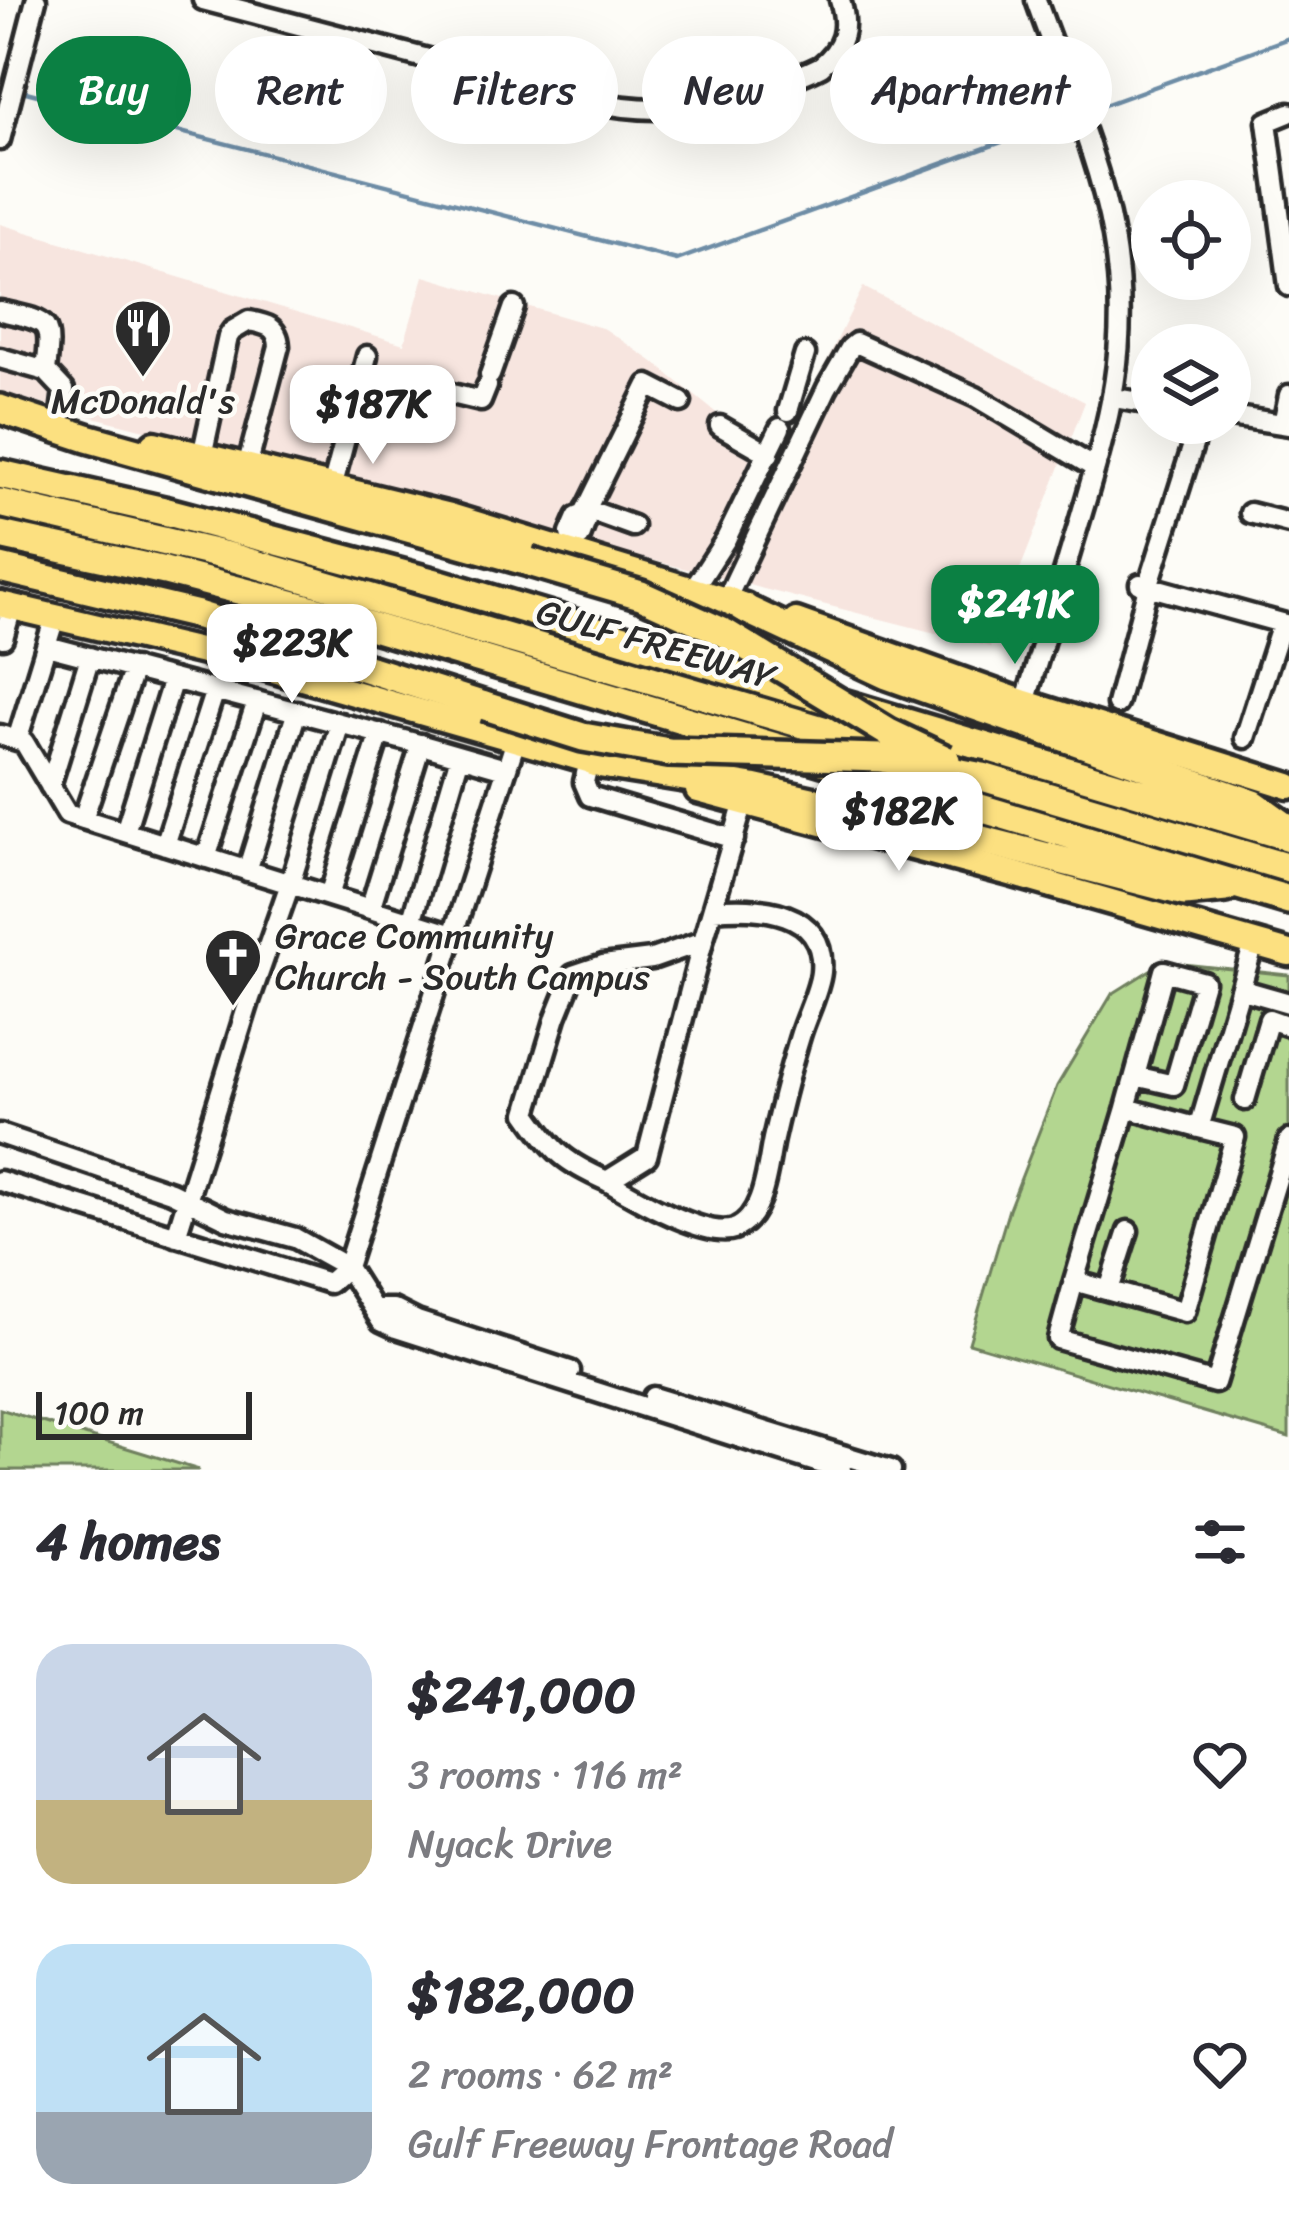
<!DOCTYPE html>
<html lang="en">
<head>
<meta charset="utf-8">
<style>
	body { margin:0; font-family:Sriracha,sans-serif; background:#f7f7f7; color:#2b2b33; height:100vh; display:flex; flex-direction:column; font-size:45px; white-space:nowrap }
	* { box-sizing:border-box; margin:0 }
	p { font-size:39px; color:#7c7c81 }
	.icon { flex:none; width:66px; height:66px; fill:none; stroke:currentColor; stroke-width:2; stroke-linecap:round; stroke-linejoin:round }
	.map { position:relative; height:1470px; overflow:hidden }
	.sheet { display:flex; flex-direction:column; background:#fff; flex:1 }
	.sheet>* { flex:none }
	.top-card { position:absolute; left:36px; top:36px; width:1218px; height:108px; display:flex; gap:24px }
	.buttons { position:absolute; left:1131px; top:180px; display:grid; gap:24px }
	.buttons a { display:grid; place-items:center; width:120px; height:120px; border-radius:50%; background:#fff; box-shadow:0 12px 48px #0002; font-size:60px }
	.scale { position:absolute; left:36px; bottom:30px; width:216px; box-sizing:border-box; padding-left:12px; border:6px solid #2b2b2b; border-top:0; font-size:33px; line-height:42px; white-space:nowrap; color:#2b2b2b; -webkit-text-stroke:9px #fdfcf7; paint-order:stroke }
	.price { position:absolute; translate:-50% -102px; padding:0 27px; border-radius:24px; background:#fff; color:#222; font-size:39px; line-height:78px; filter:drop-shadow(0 3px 6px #0008) }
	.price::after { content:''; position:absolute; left:50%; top:72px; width:36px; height:27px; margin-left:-18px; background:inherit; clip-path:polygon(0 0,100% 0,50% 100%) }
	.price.on { background:#0b8043; color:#fff }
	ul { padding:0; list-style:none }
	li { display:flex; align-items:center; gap:36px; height:300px; padding:0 36px }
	li span { display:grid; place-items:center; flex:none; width:336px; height:240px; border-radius:36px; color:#555 }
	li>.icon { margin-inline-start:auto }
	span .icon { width:144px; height:144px; fill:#fffc; stroke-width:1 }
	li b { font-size:51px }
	h2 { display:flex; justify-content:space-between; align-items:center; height:144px; padding:0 36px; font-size:51px }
	.tag { padding:0 42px; border-radius:54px; background:#fff; box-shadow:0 12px 48px #0002; font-size:42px; line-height:108px }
	.tag.on { background:#0b8043; color:#fff }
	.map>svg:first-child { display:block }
	.built { fill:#f7e5df }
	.green { fill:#b3d690; stroke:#6f805e; stroke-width:3 }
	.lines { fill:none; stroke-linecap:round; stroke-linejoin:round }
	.stream { stroke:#6e8da6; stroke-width:4.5 }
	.minor-casing { stroke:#2b2b2b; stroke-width:27 }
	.major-casing { stroke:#2b2b2b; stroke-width:33 }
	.highway-casing { stroke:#2b2b2b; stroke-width:36 }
	.minor { stroke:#fdfcf7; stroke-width:18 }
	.major { stroke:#fce080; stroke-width:24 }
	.highway { stroke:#fce080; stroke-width:27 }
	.highway-bridge-casing { stroke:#2b2b2b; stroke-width:36; stroke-linecap:butt }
	.highway-bridge { stroke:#fce080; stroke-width:27 }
	.labels { text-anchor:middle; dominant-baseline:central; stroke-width:9; stroke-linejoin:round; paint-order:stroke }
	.poi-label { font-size:36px; fill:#2b2b2b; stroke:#fdfcf7 }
	.street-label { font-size:36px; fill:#2b2b2b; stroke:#fdfcf7 }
</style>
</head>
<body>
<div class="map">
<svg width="1289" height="1470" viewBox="0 0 1289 1470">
	<rect width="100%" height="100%" fill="#fdfcf7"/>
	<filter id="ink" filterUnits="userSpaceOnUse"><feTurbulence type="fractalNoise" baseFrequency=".00833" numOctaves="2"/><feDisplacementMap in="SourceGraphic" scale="24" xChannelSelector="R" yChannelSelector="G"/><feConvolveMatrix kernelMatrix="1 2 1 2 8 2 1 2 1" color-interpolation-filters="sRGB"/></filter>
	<g filter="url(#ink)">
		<path class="built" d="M0,224L404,344L424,276L605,329L652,361L777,462L863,287L1085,402L990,647L0,393Z"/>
		<path class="green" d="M1163,962L1289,975V1437L969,1343L1009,1209L1057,1086L1112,994Z
			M0,1409L199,1470H0Z"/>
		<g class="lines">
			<path class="stream" d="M22,91L677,260L1057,122
				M1096,108L1289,38"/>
			<defs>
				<path id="minor" d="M203,0L589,101C656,116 703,109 768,87C786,81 804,75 821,66C844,47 849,28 840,0
					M1289,113L1267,122L1289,286
					M0,140L36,0
					M0,311C51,322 52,320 46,371
					M0,358L46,371L64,390L60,421
					M490,375L514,307
					M439,391L481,401L487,386
					M1114,398L1152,404
					M788,411L805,354
					M1230,416L1289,425
					M1283,424L1289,395
					M720,426L769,454
					M202,456L228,337L232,331L249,321C265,324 278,326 279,346L247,467
					M332,488L367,356
					M586,509L633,526
					M1250,513L1289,523
					M584,514L648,385L681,402
					M568,552L573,541L580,537L586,521L584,514L577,517L570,533L573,541
					M1140,584L1289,625
					M693,590L726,539L780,428
					M726,600L827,388L850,348L856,343L976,397L1095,468
					M3,638L12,607
					M47,646L415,743L505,769
					M1025,703C1043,644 1060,585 1078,526C1109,422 1132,347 1113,236C1099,156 1063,77 1036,0
					M1117,704L1148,587L1193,445
					M0,735L24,742L67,814L453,935L516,740
					M1245,738L1282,623
					M17,740L55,617
					M589,761L584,782L590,796L734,839
					M50,786L90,657
					M83,819L134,668
					M125,832L173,679
					M165,845L215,690
					M206,858L257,701
					M247,871L297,711
					M329,896L380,733
					M370,909L421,744
					M411,922L460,756
					M703,941L647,1156L607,1181C564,1162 554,1152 527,1113L556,1017L573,975L603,965L652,959L703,941L744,802
					M1240,989L1289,1003
					M1135,1076L1174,1085L1204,982L1164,971L1126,1108L1199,1128L1254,943
					M1245,1100L1269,1019L1289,1026
					M1126,1108L1074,1281L1185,1312L1235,1137L1199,1128
					M0,1134L171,1192L226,1219L295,1238L347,1267L453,935
					M0,1181L329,1283L347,1267L381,1321L396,1328L841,1470
					M607,1181C632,1196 705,1239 734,1229C765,1217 767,1166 773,1139C781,1104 790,1068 801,1033C807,1014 819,991 821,972C827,909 758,906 713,910
					M176,1236L250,998L290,884L340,723
					M1074,1281L1058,1339L1215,1383L1289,1140
					M1109,1290L1128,1231
					M375,1309H393L417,1321L570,1371
					M653,1397L891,1470"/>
				<path id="major" d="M154,444L450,516L745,606
					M0,604L246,662L612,767
					M796,621L1025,703L1289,786
					M698,790L1010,873L1289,953"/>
				<path id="highway" d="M0,409L87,438L529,562
					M0,474L164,511L440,584L1289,837
					M0,503L231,557L905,754
					M0,535L165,571L326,613L1289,900
					M0,568L198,615L485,706
					M726,600L887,675L1254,804L1289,829
					M596,763L753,788L959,834L1184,892L1226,888
					M959,770L1289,868"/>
			</defs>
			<use href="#minor" class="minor-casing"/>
			<use href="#major" class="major-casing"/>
			<use href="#highway" class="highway-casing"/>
			<use href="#minor" class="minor"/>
			<use href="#major" class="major"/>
			<use href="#highway" class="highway"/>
			<defs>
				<path id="highway-bridge" d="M529,562L641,595L725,633L889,733L946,760
					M485,706L583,737L669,752L881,758L983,777"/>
			</defs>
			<use href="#highway-bridge" class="highway-bridge-casing"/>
			<use href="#highway-bridge" class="highway-bridge"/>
		</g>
	</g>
	<defs>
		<symbol id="restaurant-pin" viewBox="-11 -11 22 30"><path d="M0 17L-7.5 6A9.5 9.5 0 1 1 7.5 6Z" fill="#2b2b2b" stroke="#fdfcf7"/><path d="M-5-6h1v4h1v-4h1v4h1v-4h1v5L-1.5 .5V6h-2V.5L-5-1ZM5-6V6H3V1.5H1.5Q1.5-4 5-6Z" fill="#fff"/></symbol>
		<symbol id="church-pin" viewBox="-11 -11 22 30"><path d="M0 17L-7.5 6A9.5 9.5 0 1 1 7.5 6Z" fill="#2b2b2b" stroke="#fdfcf7"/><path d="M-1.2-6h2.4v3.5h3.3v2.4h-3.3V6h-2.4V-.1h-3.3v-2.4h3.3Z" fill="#fff"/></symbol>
	</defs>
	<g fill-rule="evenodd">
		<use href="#restaurant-pin" x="110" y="295" width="66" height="90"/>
		<use href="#church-pin" x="200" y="924" width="66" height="90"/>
	</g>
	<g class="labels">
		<g class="poi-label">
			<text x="143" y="401">McDonald's</text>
			<text x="275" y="936" text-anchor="start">Grace Community<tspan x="275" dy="41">Church - South Campus</tspan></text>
		</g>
		<g class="street-label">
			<text transform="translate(656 644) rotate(16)">GULF FREEWAY</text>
		</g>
	</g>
</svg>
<div class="buttons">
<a><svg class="icon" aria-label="locate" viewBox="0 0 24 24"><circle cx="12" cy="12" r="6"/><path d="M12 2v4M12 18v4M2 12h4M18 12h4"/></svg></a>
<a><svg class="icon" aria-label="layers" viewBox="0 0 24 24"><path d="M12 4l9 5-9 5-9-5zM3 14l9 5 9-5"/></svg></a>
</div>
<div class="scale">100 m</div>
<b class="price" style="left:373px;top:467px">$187K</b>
<b class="price on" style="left:1015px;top:667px">$241K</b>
<b class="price" style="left:292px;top:706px">$223K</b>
<b class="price" style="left:899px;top:874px">$182K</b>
<div class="top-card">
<a class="tag on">Buy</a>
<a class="tag">Rent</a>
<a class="tag">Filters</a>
<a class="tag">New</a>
<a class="tag">Apartment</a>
</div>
</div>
<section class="sheet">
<h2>4 homes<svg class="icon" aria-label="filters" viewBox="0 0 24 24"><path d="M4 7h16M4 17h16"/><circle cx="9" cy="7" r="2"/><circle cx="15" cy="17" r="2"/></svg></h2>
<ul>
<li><span style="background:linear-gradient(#c9d6e8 65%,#c2b280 0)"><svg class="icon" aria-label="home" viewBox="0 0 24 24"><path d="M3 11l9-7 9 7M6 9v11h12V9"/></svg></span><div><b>$241,000</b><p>3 rooms · 116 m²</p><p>Nyack Drive</p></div><svg class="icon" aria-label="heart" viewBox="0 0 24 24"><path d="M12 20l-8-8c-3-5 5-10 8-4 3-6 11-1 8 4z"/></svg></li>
<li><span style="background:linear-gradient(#bfe0f5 70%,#9aa5b1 0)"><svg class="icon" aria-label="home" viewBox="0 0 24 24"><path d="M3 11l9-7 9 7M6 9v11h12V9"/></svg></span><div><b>$182,000</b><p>2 rooms · 62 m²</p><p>Gulf Freeway Frontage Road</p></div><svg class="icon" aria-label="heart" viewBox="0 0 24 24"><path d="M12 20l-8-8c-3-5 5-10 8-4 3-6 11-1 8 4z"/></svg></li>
</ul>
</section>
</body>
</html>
